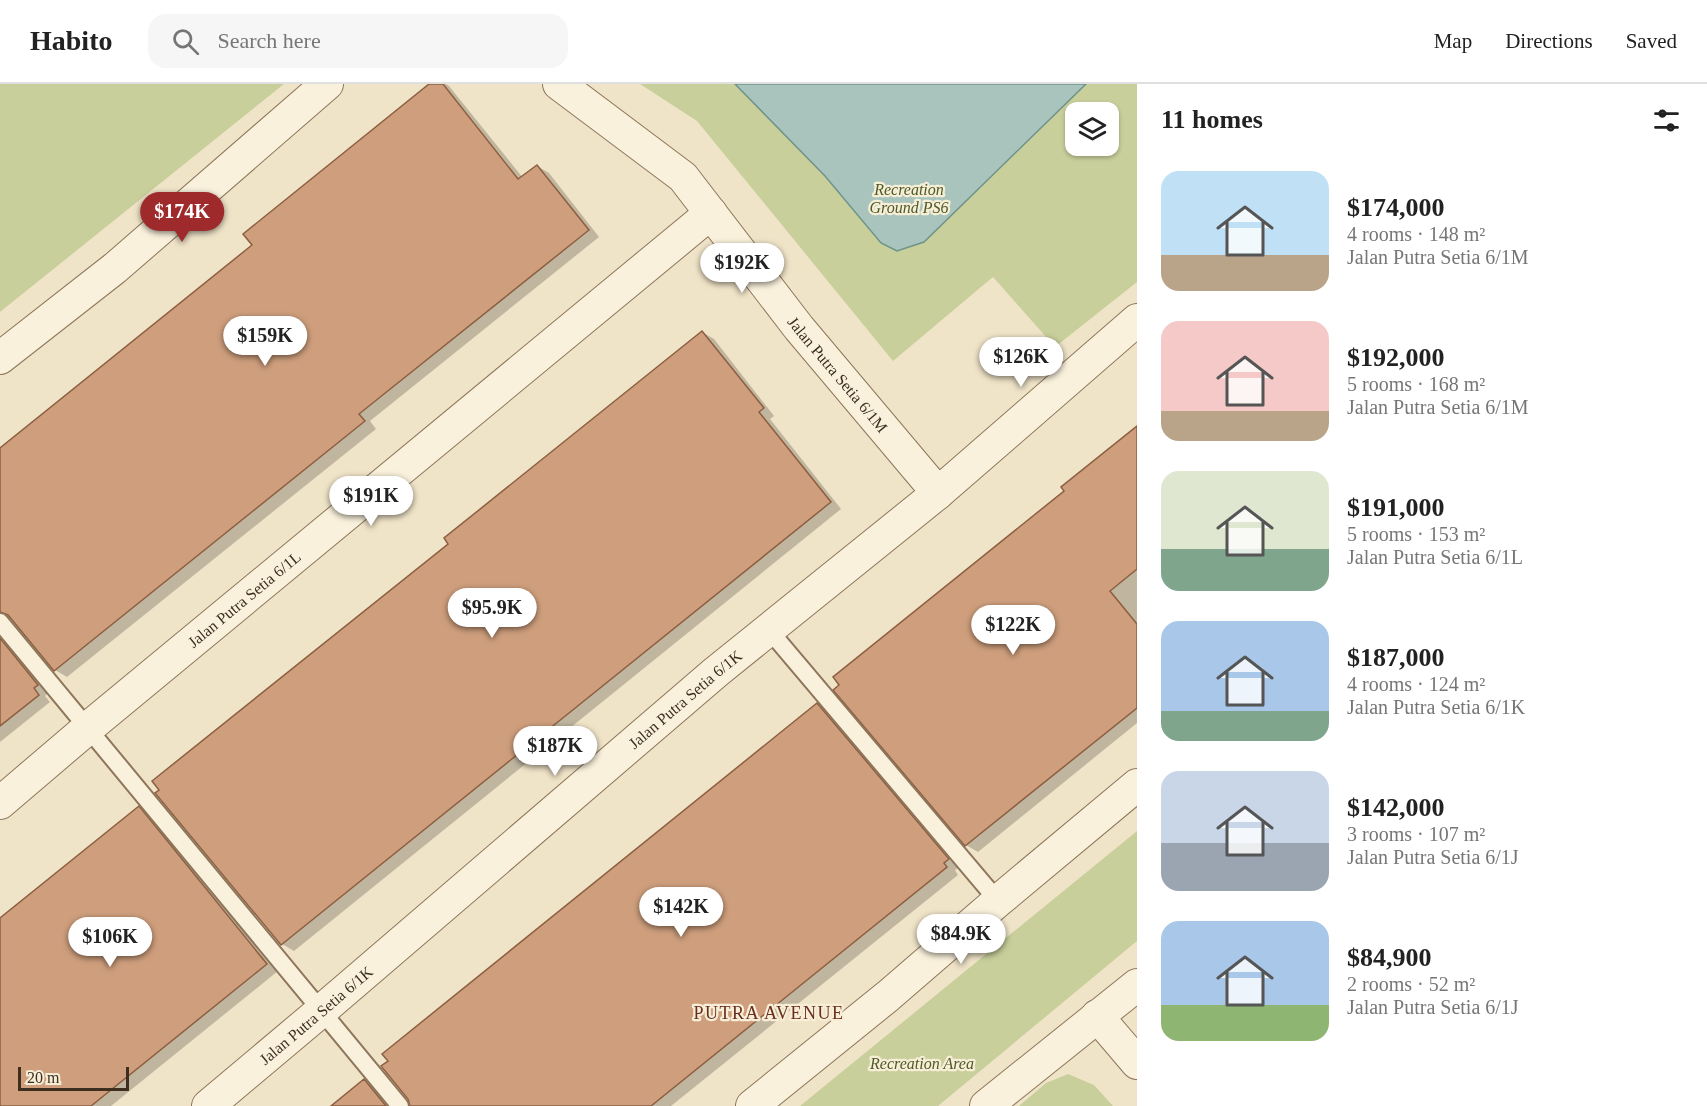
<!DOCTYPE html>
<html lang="en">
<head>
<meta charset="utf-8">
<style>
	body { margin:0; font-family:"Times New Roman",serif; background:#f6f6f6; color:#222; height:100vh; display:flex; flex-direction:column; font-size:22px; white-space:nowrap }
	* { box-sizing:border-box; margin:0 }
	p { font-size:20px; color:#767676 }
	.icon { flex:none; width:33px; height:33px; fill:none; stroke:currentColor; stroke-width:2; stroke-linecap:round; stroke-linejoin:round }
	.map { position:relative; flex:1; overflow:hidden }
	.drawer { display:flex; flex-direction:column; background:#fff; width:570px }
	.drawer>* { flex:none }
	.controls { position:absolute; left:1065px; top:18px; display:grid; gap:12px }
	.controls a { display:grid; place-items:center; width:54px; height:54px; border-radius:12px; background:#fff; box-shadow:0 2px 4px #0004; font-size:30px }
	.scale { position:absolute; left:18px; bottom:15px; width:111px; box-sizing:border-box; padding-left:6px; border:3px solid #3d2e20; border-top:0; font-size:16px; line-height:21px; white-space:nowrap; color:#3d2e20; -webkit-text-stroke:4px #f7eed8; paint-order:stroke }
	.price { position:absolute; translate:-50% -51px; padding:0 14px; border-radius:21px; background:#fff; color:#222; font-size:20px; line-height:39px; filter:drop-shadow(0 2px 3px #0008) }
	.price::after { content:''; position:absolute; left:50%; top:36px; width:18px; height:14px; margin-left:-9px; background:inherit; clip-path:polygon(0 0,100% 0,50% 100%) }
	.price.active { background:#9e2a2b; color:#fff }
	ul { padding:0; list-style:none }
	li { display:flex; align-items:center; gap:18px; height:150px; padding:0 24px }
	li span { display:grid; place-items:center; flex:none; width:168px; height:120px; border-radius:18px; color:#555 }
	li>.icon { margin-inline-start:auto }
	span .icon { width:72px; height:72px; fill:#fffc; stroke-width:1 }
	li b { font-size:26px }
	h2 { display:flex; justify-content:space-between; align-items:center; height:72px; padding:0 24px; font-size:26px }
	header { display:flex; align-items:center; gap:36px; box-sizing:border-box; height:84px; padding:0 30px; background:#fff; border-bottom:2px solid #e0e0e0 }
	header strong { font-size:28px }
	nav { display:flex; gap:33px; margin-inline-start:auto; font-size:21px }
	.search { width:420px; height:54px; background:#f6f6f6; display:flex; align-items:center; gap:15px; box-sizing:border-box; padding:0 21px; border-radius:18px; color:#767676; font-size:22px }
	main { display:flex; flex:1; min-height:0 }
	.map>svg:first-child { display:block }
	.green { fill:#c9cf9b; fill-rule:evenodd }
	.water { fill:#a9c4bc; stroke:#6f938a; stroke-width:1.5 }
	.shadow { fill:#0003 }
	.building { fill:#cf9f7d; stroke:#8d5f41; stroke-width:1.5 }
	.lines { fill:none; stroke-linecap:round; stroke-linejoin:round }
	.service-casing { stroke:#8d765c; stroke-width:20 }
	.minor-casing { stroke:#8d765c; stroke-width:34 }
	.service { stroke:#faf1dc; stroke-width:16 }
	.minor { stroke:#faf1dc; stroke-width:32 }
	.labels { text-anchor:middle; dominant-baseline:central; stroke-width:4.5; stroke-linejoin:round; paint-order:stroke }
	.park-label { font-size:16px; font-style:italic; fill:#4d5a26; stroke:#f7eed8 }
	.street-label { font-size:16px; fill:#3d2e20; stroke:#f7eed8 }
	.neighbourhood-label { font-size:18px; letter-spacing:1.5px; fill:#6b2e1e; stroke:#f7eed8 }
</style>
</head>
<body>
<header>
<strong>Habito</strong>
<div class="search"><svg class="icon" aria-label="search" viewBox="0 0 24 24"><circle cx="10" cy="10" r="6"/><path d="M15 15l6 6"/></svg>Search here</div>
<nav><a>Map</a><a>Directions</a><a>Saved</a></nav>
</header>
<main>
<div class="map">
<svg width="1137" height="1022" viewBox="0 0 1137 1022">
	<rect width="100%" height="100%" fill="#f0e4c8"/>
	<path class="green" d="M0,0H284L0,228Z
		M640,0H1137V198L1055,263L993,193L893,277L697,37ZM1076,28H1108V62H1076Z
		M1137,747V857L938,1022H800Z
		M1068,990L1094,1001L1113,1022H1019L1046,999Z"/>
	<path class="water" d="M735,0H1086L924,158L897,167L881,159L825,92Z"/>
	<path class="shadow" d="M431,0H446L449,2L523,94L537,82L549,89L599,153L370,337L376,345L67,593L55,586L12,534L5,537L49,608L45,612L50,618L0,658V366L254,162Z
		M702,248L714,255L774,332L770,335L841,425L294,867L282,860L157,709L450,460Z
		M1137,344V639L978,768L966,761L1066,407Z
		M817,621L829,628L960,782L955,786L958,791L671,1022H411Z
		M139,724L151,731L278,887L111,1022H0V836Z
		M364,997L376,1004L391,1022H334Z"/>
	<path class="building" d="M429,0H443L518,95L537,81L589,146L359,330L365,337L54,587L8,531L0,528V364L252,161L243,150Z
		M702,247L764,324L759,328L831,418L281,861L155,709L159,706L152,697L448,460L444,454Z
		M1137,342V485L1110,507L1137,540V624L965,762L833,606L839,601L833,593L1064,407L1061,403Z
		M0,554L38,601L34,604L39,611L0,642Z
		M817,619L949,775L944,779L947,783L651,1022H410L408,1015L381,982L388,977L382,970Z
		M139,722L267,880L91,1022H0V834Z
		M364,995L386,1022H331Z"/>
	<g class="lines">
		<defs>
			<path id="service" d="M0,538L400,1022
				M769,546L998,817"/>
			<g id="minor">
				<path id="s1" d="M559,0L683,93L799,244L938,409"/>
				<path d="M0,274L115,184L327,0"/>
				<path id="s2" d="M0,719L88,644L711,129"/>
				<path d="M1097,932L1137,979"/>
				<path id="s3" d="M208,1022L321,927L716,588L938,409L1137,236"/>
				<path d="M752,1022L888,912L998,817L1137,701"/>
				<path d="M986,1022L1137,901"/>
			</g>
		</defs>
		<use href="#service" class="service-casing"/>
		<use href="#minor" class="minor-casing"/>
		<use href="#service" class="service"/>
		<use href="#minor" class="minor"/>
	</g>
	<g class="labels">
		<g class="park-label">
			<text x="909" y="105">Recreation<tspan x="909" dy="18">Ground PS6</tspan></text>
			<text x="922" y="979">Recreation Area</text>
		</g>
		<g class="street-label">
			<text stroke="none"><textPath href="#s1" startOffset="406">Jalan Putra Setia 6/1M</textPath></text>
			<text stroke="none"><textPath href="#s2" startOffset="318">Jalan Putra Setia 6/1L</textPath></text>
			<text stroke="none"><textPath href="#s3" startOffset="627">Jalan Putra Setia 6/1K</textPath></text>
			<text stroke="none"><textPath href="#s3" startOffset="141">Jalan Putra Setia 6/1K</textPath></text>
		</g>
		<g class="neighbourhood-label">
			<text x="769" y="929">PUTRA AVENUE</text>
		</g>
	</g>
</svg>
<div class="controls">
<a><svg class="icon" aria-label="layers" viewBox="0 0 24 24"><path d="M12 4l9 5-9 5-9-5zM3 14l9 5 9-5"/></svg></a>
</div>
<div class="scale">20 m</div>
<b class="price active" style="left:182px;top:159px">$174K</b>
<b class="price" style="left:742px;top:210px">$192K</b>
<b class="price" style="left:265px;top:283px">$159K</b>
<b class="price" style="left:1021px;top:304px">$126K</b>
<b class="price" style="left:371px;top:443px">$191K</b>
<b class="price" style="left:492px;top:555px">$95.9K</b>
<b class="price" style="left:1013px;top:572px">$122K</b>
<b class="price" style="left:555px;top:693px">$187K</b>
<b class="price" style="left:681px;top:854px">$142K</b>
<b class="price" style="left:961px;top:881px">$84.9K</b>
<b class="price" style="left:110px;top:884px">$106K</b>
</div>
<section class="drawer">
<h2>11 homes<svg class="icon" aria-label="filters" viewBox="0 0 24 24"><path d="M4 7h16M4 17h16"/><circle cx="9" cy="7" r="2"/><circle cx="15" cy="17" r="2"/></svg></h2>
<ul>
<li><span style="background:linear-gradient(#bfe0f5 70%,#b9a48a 0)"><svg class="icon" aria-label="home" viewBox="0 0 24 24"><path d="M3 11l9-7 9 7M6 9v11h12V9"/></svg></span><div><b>$174,000</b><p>4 rooms · 148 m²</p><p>Jalan Putra Setia 6/1M</p></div></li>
<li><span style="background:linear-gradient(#f6c9c9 75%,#b9a48a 0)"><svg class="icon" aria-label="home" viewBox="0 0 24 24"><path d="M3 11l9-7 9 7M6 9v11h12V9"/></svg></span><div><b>$192,000</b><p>5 rooms · 168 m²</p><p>Jalan Putra Setia 6/1M</p></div></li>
<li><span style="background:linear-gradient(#dfe7d0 65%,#7fa58c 0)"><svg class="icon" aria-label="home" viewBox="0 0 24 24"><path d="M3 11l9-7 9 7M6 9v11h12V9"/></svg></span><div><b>$191,000</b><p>5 rooms · 153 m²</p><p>Jalan Putra Setia 6/1L</p></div></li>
<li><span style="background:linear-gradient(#a9c7e8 75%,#7fa58c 0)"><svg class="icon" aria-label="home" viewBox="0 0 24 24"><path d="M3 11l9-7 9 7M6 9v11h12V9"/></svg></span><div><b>$187,000</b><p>4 rooms · 124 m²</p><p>Jalan Putra Setia 6/1K</p></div></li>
<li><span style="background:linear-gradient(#c9d6e8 60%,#9aa5b1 0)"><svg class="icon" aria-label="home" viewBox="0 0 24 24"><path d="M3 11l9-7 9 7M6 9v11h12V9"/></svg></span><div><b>$142,000</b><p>3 rooms · 107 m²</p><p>Jalan Putra Setia 6/1J</p></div></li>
<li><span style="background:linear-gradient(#a9c7e8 70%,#8fb573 0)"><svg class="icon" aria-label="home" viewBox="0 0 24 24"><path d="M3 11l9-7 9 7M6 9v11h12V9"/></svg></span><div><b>$84,900</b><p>2 rooms · 52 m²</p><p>Jalan Putra Setia 6/1J</p></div></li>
</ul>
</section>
</main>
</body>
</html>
